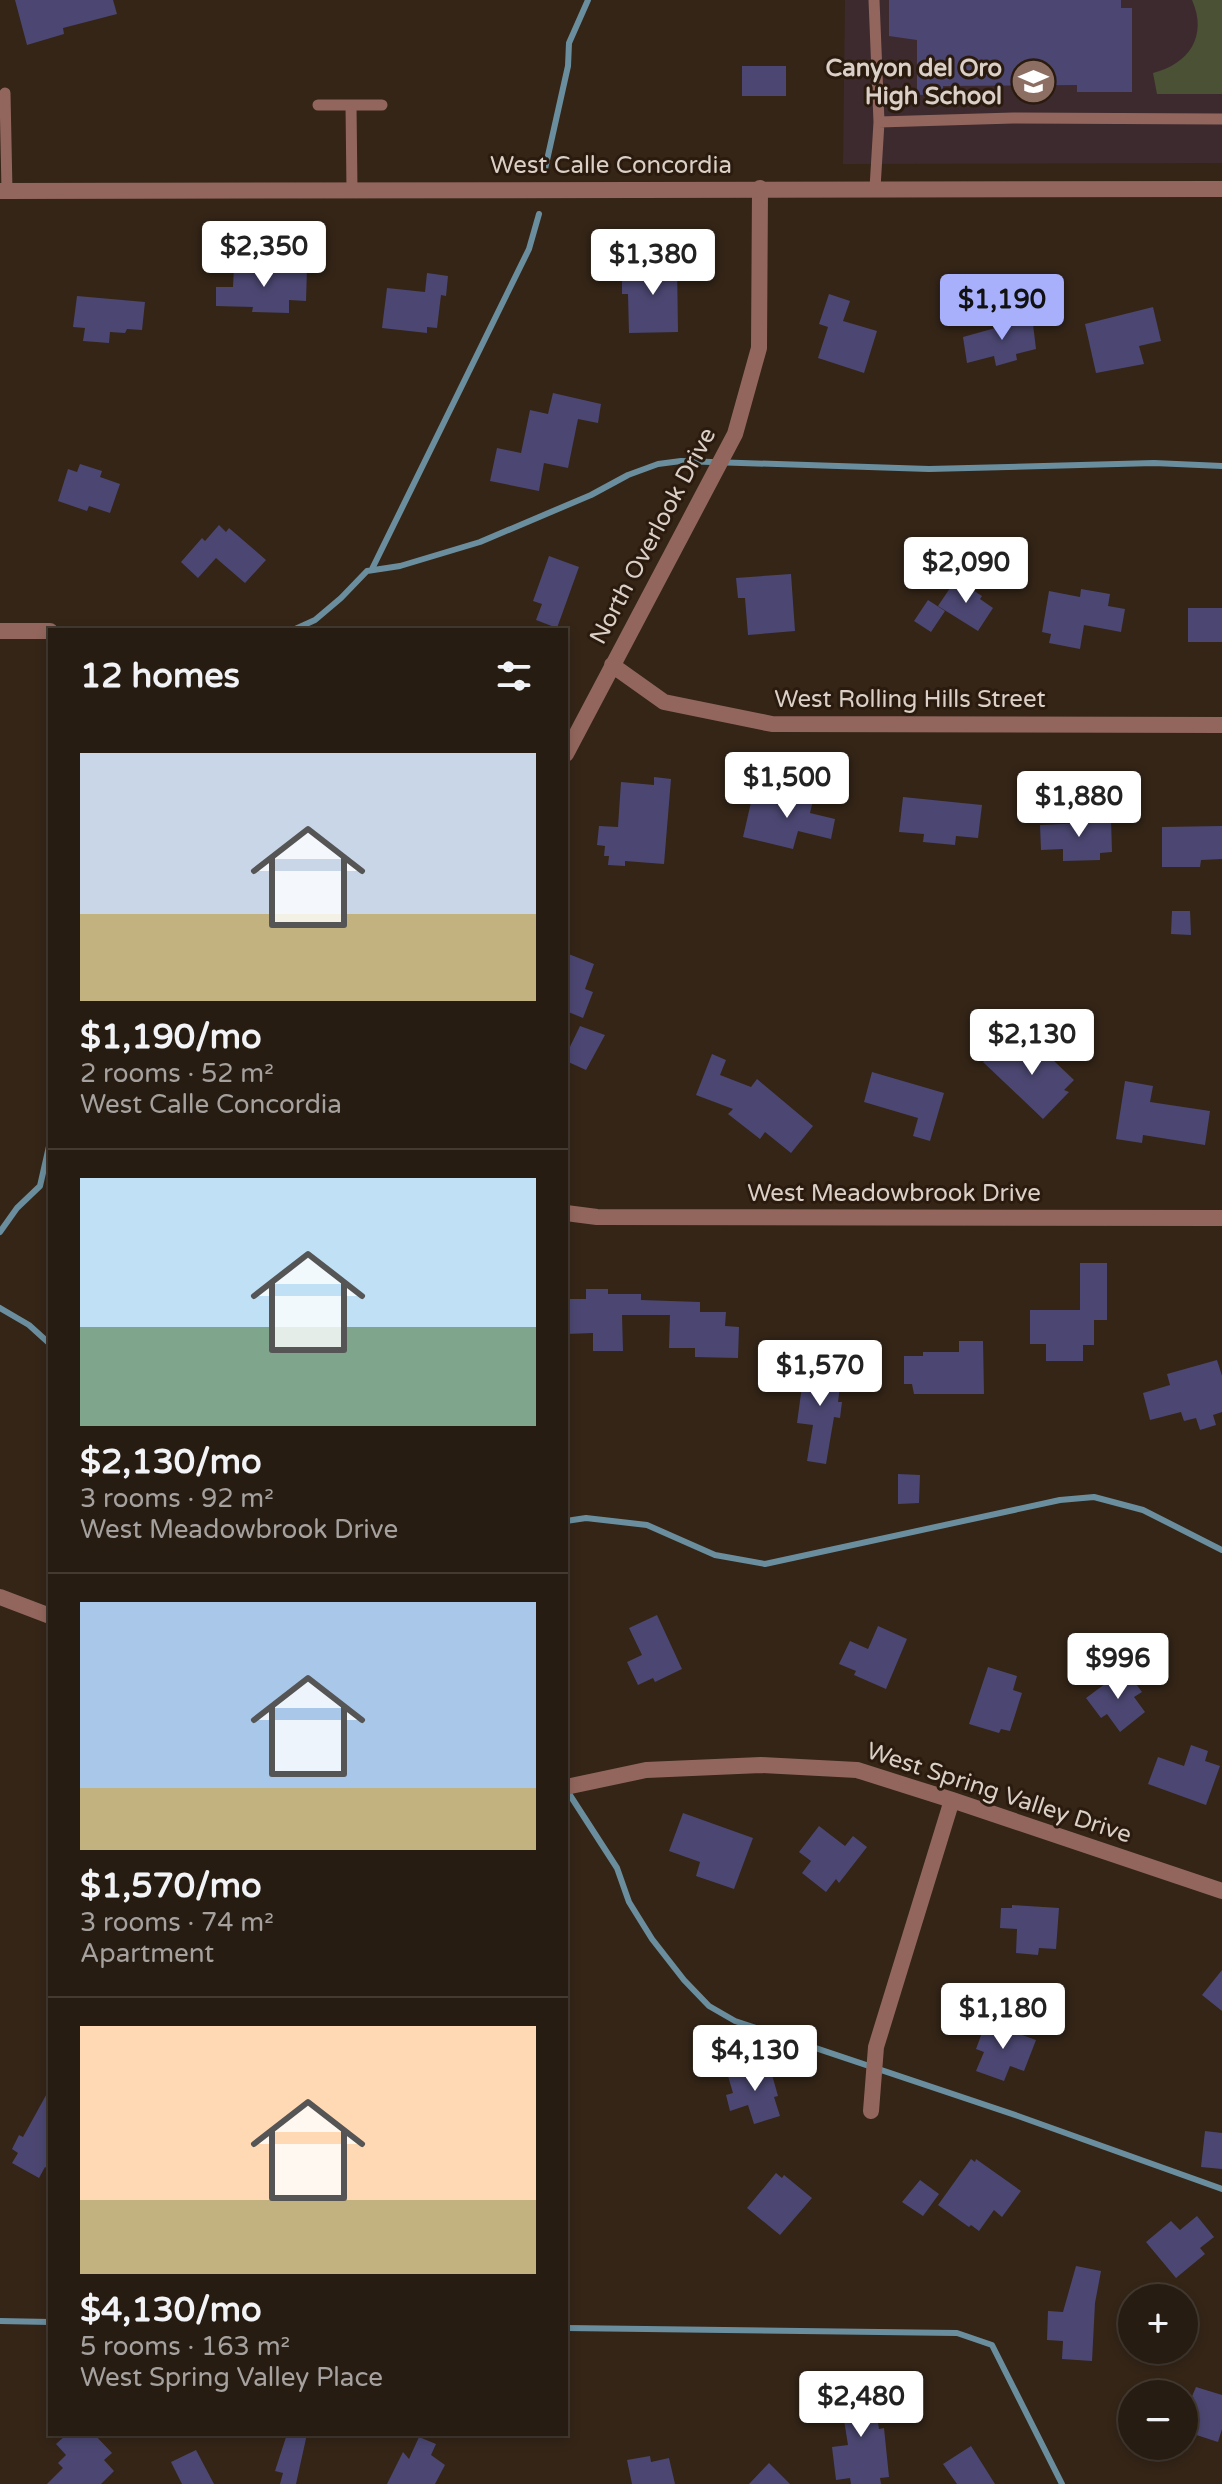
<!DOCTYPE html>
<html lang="en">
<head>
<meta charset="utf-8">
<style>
	body { margin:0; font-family:"Varela Round",sans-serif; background:#2f251a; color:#f1f3f6; height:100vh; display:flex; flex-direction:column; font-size:30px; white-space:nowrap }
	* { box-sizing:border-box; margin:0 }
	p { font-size:26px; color:#a4a19f }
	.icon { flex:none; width:44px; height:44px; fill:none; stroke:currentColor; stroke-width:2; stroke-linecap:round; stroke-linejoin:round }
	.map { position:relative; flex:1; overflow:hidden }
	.drawer { position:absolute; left:48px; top:628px; width:520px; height:1808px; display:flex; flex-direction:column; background:#271c11; border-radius:0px; box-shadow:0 4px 12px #0003,0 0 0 2px #433a31 }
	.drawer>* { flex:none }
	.buttons { position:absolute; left:1118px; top:2284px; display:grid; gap:16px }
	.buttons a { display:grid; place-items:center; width:80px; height:80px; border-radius:50%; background:#271c11; box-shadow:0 4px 12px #0003,0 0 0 2px #433a31; font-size:40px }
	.price { position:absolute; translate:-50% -68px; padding:0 18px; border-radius:8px; background:#fff; color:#222; font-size:26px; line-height:52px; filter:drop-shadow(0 2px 4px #0008) }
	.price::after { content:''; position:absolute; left:50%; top:48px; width:24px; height:18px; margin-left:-12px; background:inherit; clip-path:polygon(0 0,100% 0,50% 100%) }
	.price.current { background:#a8b0fc; color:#111 }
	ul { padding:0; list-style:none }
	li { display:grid; align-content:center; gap:16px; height:424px; padding:0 32px }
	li+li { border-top:2px solid #433a31 }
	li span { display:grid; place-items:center; height:248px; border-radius:0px; color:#555 }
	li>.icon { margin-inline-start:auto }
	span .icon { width:144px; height:144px; fill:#fffc; stroke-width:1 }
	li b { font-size:34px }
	h2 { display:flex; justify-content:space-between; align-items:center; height:96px; padding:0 32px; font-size:34px }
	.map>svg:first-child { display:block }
	.education { fill:#3d2a2e }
	.green { fill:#4a5134 }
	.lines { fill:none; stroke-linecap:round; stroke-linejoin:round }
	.stream { stroke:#6a8e9e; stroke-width:6 }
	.building { fill:#4b4772 }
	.service { stroke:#92665d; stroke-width:11 }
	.minor { stroke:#92665d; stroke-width:16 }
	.tertiary { stroke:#92665d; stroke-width:16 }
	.labels { text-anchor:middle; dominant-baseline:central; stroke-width:6; stroke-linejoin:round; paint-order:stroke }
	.poi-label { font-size:24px; font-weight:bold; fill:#dad0c7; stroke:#2a1b0e; text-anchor:end }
	.street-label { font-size:24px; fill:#dad0c7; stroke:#2a1b0e }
</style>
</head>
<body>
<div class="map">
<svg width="1222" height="2484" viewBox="0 0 1222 2484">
	<rect width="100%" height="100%" fill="#342517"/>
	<path class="education" d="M845,0H1222V163L843,164Z"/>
	<path class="green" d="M1192,0H1222V94H1157L1153,73C1189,64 1208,36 1192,0Z"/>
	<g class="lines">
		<path class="stream" d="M545,169L568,66L569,43L588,0
			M372,569L529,249L539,214
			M293,630L315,620L341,598L367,571L400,566L480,542L591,495L628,475L658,464L681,461L929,469L1154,463L1222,466
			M0,1232L17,1208L40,1186L50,1142
			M0,1308L29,1325L50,1344
			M566,1521L586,1518L647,1525L715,1555L765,1564L1060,1500L1094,1497L1143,1510L1222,1550
			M566,1789L617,1868L629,1902L652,1939L684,1980L709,2006L735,2021L1018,2116L1222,2189
			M0,2321L50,2322
			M566,2328L957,2333L992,2345L1062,2484"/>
	</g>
	<path class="building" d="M15,0H113L117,14L63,28L64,34L27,45Z
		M889,0H1121V8H1132V92H1077V85L943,86V94L917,95V40L889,36Z
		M742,66H786V96H742Z
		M662,252V265L677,264L678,332L629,333L628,294H622V278H641L640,253Z
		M234,266L307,268L306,301L289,300V313L252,312L253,307L216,306V287H233Z
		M427,273L448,276L446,296L441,295L437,328L427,327V333L382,328L387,288L425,292Z
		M829,294L850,301L843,321L877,331L864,373L818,358L828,327L819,324Z
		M77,296L145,302L142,330L127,329L125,333L110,332L109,343L83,341L85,328L73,327Z
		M1153,307L1161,341L1139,346L1144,364L1096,373L1085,324Z
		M1032,316L1036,349L1016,354L1017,360L996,366L994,356L967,363L963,337L1006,325L1005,322Z
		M553,393L601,404L598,423L578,419L568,468L544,463L539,491L490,481L497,448L521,453L530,410L548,414Z
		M80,464L102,471L100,477L120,484L110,513L89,506L87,511L58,501L68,469L77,472Z
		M219,525L226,532L229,528L266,560L245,583L216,558L198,578L181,562L202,538L205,541Z
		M549,556L579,567L557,628L536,620L542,604L533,601Z
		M791,574L795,631L748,635L745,598H738L736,578Z
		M956,579L982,596L980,599L993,608L978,631L938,606Z
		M1081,589L1110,594L1108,606L1125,609L1121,632L1084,625L1080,649L1049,643L1051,634L1042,632L1049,591L1080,597Z
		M928,600L945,611L931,632L914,621Z
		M1188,608H1222V642H1188Z
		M654,777L671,779L664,864L625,861V866L608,865L609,856H604L605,846L597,845L599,826L618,827L621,782L654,785Z
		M797,784L816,788L810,813L835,819L831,839L798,831L793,849L743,837L752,798L792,808Z
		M903,797L982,805L978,838L956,836L955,845L923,842L924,834L899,832Z
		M1111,819L1112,852L1100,853V860L1063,861V849L1041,850L1040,825L1086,823V820Z
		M1222,826V859L1201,860L1200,867H1162V827Z
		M1172,911H1190L1191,935L1171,934Z
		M566,953L594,964L585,989L593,992L583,1018L566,1011Z
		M580,1026L605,1035L586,1070L566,1061V1055Z
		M1030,1038L1074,1080L1064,1090L1069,1092L1043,1119L983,1062L997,1048L1010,1060Z
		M712,1054L726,1060L720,1075L751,1087L757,1079L813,1126L791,1153L765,1132L760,1139L728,1114L733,1109L696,1095Z
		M872,1072L944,1093L930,1141L913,1136L918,1118L864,1102Z
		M1125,1081L1153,1086L1150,1102L1210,1111L1205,1145L1143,1135L1142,1143L1116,1139Z
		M1080,1263H1107V1320H1094V1345H1083V1361H1046V1344H1030V1310H1080Z
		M586,1289H608V1294H641V1300L700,1302V1312H726L725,1326L739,1327L738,1358L695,1357V1348H669L670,1315H622L623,1351H593V1333L566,1334V1299H586Z
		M959,1341H983L984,1394H914L912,1384H904V1356H923V1352H959Z
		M1217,1360L1222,1376V1412L1213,1415L1216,1425L1200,1430L1196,1418L1184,1421L1181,1412L1150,1420L1143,1393L1170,1385L1167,1374Z
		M805,1364L842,1370L838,1402H842L840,1418L834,1417L826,1464L807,1461L813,1425L797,1423Z
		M898,1474L920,1475L919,1503L898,1504Z
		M657,1615L682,1669L655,1682L653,1678L638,1685L627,1662L642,1655L629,1628Z
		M878,1626L907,1639L886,1689L854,1675L856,1671L839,1664L850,1641L868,1649Z
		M988,1667L1017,1676L1013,1690L1022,1693L1010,1731L1001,1729L999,1733L969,1724Z
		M1125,1669L1142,1692L1134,1697L1145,1712L1120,1732L1107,1714L1101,1718L1086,1698Z
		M1191,1745L1208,1751L1205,1761L1220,1766L1206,1805L1148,1784L1158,1757L1184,1766Z
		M683,1813L753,1838L734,1889L696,1876L700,1862L669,1851Z
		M819,1826L845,1846L853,1836L867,1847L839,1883L836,1879L826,1892L802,1873L811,1861L799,1852Z
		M1012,1905L1059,1908L1056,1949L1039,1948L1038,1955L1016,1953L1017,1929L1000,1928L1001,1908H1012Z
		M1222,1970V2011L1202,1995Z
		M986,2022L1036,2040L1024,2071L1010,2066L1004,2081L976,2071L984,2052L976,2049Z
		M769,2064L778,2096L774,2097L780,2116L754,2124L748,2105L730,2111L726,2095L733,2093L728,2076Z
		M50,2088V2170L45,2167L39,2178L12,2163L18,2153L12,2149L19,2135L23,2137Z
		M1205,2131L1222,2133V2169L1201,2167Z
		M971,2159L975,2162L976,2159L1021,2191L1002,2217L994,2210L979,2231L971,2225L969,2227L938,2205Z
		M776,2173L782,2178L784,2175L812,2198L780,2235L747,2208Z
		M920,2180L939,2194L923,2216L902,2202Z
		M1197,2216L1214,2237L1200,2248L1205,2254L1176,2278L1146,2242L1171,2221L1180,2230Z
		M1076,2266L1101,2271L1095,2303L1092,2361L1062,2359L1063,2341L1047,2340L1048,2311L1063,2312Z
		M872,2383L879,2429L884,2428L889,2477L880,2478L881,2484H851L850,2478L836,2480L832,2447L848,2445L839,2389Z
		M1196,2387L1222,2395V2429L1218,2442L1184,2431V2399L1190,2401Z
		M67,2434H94L112,2453L104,2460L114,2471L101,2484H47L63,2468L58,2463L66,2455L56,2444Z
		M287,2434H307L296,2484H280L283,2473L275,2471Z
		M419,2437L436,2444L431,2455L445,2465L435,2484H387L403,2452L409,2459Z
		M971,2446L995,2484H957L943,2464Z
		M196,2450L214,2484H182L171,2462Z
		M650,2456L651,2462L669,2458L675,2484H632L627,2460Z
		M769,2463L790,2484H749Z"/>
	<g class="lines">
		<path class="service" d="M874,0L879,122L875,188
			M5,93L7,191
			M318,105H351L352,190
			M351,105H382
			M879,122L1013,118L1222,119"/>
		<path class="minor" d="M0,631H50
			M612,665L664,702L772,724L1222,725
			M566,754L735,434L759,348L760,188
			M566,1213L597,1217L1222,1218
			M0,1597L50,1616
			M566,1787L646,1770L761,1765L857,1770L952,1800L1222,1891
			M871,2111L876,2047L952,1800"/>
		<path class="tertiary" d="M0,191L1222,189"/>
	</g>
	<defs>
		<symbol id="school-disc" viewBox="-11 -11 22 22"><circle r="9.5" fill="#8d6e63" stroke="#2a1b0e"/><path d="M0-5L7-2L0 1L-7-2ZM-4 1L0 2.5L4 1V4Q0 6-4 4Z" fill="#fff"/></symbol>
	</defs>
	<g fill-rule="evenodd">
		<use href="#school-disc" x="1008" y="56" width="51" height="51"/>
	</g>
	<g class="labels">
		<g class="poi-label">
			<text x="1002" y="68">Canyon del Oro<tspan x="1002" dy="28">High School</tspan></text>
		</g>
		<g class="street-label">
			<text x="611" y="165">West Calle Concordia</text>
			<text transform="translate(653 536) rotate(-62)">North Overlook Drive</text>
			<text x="910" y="699">West Rolling Hills Street</text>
			<text x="894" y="1193">West Meadowbrook Drive</text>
			<text transform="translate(999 1793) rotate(18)">West Spring Valley Drive</text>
		</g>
	</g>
</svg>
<div class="buttons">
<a>+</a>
<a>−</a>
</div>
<b class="price" style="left:264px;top:289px">$2,350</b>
<b class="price" style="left:653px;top:297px">$1,380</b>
<b class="price current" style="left:1002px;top:342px">$1,190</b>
<b class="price" style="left:966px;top:605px">$2,090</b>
<b class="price" style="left:787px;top:820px">$1,500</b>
<b class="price" style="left:1079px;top:839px">$1,880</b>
<b class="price" style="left:1032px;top:1077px">$2,130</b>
<b class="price" style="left:820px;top:1408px">$1,570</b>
<b class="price" style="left:1118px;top:1701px">$996</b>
<b class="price" style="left:1003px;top:2051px">$1,180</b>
<b class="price" style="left:755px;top:2093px">$4,130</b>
<b class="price" style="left:861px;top:2439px">$2,480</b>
<section class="drawer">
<h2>12 homes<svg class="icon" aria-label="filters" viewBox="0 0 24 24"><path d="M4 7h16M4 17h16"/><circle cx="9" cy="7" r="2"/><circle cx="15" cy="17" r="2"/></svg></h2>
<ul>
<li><span style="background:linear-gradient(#c9d6e8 65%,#c2b280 0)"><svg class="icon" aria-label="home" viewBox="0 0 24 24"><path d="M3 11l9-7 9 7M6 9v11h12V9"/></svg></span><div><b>$1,190/mo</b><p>2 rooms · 52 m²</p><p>West Calle Concordia</p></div></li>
<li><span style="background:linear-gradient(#bfe0f5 60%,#7fa58c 0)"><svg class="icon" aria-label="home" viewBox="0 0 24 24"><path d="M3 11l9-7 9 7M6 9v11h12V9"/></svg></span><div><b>$2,130/mo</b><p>3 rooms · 92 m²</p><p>West Meadowbrook Drive</p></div></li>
<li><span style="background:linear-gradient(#a9c7e8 75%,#c2b280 0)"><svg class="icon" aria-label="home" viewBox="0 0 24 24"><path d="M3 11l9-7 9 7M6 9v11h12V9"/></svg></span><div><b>$1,570/mo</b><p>3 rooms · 74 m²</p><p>Apartment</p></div></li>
<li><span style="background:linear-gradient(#ffd9b3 70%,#c2b280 0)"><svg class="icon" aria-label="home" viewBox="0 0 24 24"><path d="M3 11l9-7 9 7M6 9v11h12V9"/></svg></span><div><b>$4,130/mo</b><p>5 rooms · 163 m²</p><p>West Spring Valley Place</p></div></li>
</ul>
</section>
</div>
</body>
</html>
